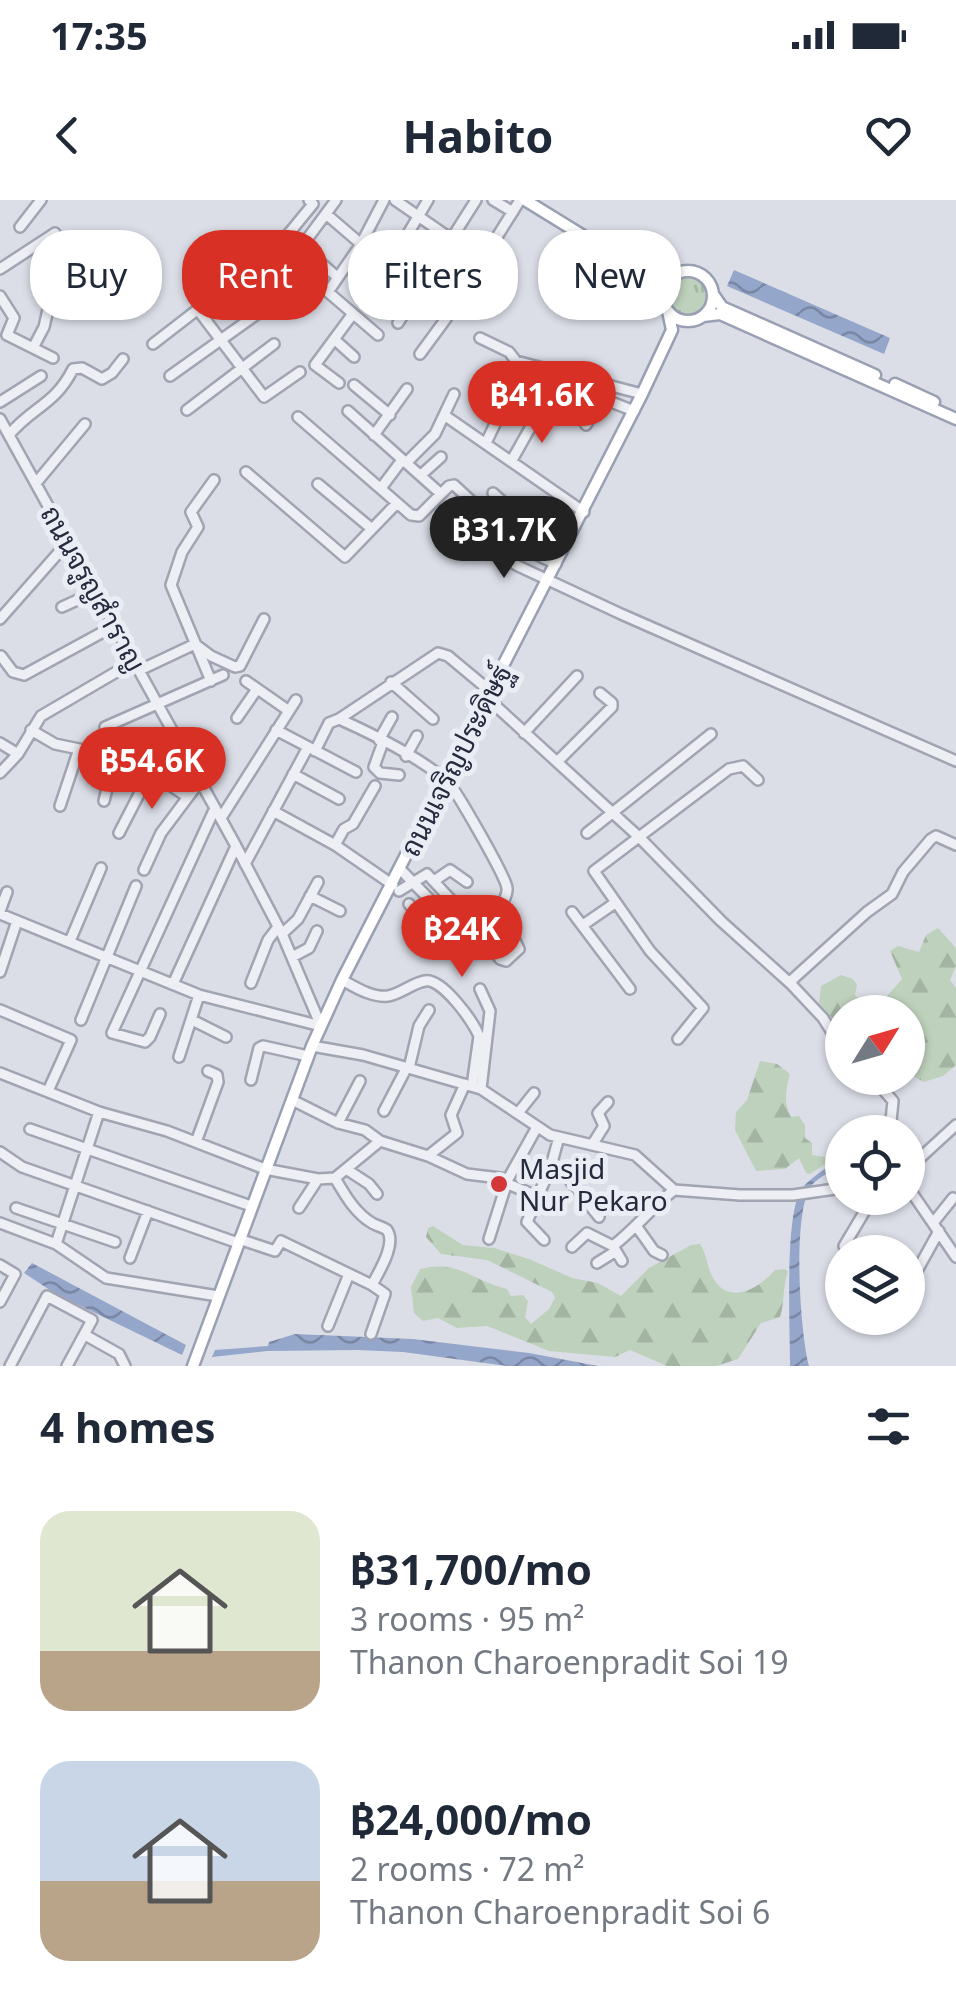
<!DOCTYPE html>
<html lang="en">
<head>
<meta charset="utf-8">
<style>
	body { margin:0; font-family:"Noto Sans",Sarabun,sans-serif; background:#f6f6f7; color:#1f2937; height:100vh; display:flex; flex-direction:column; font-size:38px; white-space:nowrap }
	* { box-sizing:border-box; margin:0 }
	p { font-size:32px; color:#747a83 }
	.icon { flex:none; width:55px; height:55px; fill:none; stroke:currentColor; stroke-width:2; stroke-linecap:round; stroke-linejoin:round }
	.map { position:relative; height:1166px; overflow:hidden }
	.side { display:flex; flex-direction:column; background:#fff; flex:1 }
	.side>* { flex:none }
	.banner { position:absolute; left:30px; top:30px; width:898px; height:90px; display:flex; gap:20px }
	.needle { width:65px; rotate:53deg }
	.controls { position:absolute; left:825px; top:795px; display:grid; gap:20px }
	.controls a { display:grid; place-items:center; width:100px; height:100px; border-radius:50%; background:#fff; box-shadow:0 2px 8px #0004; font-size:50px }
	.price { position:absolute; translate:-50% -85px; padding:0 22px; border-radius:35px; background:#d93025; color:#fff; font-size:32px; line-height:65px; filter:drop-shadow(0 2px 5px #0008) }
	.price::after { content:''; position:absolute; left:50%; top:60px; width:30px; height:22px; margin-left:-15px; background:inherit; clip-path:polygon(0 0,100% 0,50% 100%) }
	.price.on { background:#222; color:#fff }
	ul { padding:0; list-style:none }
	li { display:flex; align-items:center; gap:30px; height:250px; padding:0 40px }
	li span { display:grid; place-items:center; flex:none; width:280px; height:200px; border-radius:30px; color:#555 }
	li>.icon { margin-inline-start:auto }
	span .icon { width:120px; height:120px; fill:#fffc; stroke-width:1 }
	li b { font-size:42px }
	h2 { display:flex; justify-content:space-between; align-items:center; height:120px; padding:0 40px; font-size:42px }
	.pill { padding:0 35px; border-radius:40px; background:#fff; box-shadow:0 2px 8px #0004; font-size:35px; line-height:90px }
	.pill.on { background:#d93025; color:#fff }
	.status { display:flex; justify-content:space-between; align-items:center; height:70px; padding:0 50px; background:#fff; direction:ltr }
	.status svg { height:28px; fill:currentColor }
	header { display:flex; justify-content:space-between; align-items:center; height:130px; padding:0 40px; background:#fff; font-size:45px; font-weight:700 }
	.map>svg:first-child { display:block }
	.grass { fill:url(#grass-tufts) }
	.forest { fill:url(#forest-firs) }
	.water { fill:url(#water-waves) }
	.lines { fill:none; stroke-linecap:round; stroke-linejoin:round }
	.minor-casing { stroke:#a1a4b1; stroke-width:14 }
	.major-casing { stroke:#9aa0b3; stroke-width:15 }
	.minor { stroke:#eeeff5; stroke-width:9 }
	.major { stroke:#fff; stroke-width:10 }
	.poi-dot { fill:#d43738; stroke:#eaedf4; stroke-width:4 }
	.labels { text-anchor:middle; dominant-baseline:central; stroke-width:10; stroke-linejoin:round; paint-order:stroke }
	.street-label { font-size:28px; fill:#252a3d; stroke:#eaedf4 }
	.poi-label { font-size:28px; fill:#252a3d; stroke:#eaedf4; text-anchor:start }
</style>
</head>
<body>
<div class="status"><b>17:35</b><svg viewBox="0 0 49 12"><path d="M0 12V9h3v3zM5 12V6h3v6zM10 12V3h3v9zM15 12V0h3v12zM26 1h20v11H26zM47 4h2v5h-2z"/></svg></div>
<header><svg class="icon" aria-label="back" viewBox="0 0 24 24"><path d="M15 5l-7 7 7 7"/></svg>Habito<svg class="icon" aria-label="heart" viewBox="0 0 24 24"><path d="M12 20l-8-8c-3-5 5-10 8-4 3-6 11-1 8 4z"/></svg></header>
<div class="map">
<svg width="956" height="1166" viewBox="0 0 956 1166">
	<defs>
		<pattern id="grass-tufts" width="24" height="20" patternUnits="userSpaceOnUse" patternTransform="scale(2.5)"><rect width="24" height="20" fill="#bed1bc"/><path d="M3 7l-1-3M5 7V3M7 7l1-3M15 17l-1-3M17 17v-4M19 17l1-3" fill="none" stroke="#a3b4a2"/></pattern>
		<pattern id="forest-firs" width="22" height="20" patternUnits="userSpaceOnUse" patternTransform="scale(2.5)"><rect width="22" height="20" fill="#bed1bc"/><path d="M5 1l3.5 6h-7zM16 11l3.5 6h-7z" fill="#a3b4a2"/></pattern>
		<pattern id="water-waves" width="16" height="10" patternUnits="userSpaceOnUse" patternTransform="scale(2.5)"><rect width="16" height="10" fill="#94a6c9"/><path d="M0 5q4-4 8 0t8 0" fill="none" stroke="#7987a4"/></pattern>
	</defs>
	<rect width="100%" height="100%" fill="#dbdee7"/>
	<path class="grass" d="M669 96a19 19 0 1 1 38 0a19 19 0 1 1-38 0Z"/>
	<path class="forest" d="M938,728L956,748V766L950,780L956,788V865L943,876L924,882L908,873V812H880L888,795L902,779L890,751L898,746L919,752L926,735Z
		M841,775L853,779L857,785L855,795L865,805V812H842V825L837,824L819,803L821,786Z
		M760,861L777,864L790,874C786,889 783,903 791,917L799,916L805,925V938L812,943V955L825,957L828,962L810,974L806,973L799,958L785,969L756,971L735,930L736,912L747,900Z
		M433,1026L463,1045L494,1048L529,1059L572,1078L598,1083L621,1096L649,1068L691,1045L700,1044C707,1055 707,1066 712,1076C728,1107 758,1089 775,1070L785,1069L788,1072C782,1088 785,1102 780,1117L761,1123L738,1159L716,1166H667L630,1150L615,1157L549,1151L487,1126L457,1128L438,1118L423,1121L414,1113L411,1087L420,1069C459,1059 472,1081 507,1089L511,1096L523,1095L528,1101L525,1117L531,1124L549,1109L555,1098L552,1092L487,1060L441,1054L426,1037L428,1028Z"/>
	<path class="water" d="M734,70L890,138L884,154L727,86Z
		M842,950V962C834,971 818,977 811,986C792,1014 800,1133 809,1166H790C790,1127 785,1025 799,994C808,975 833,969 842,950Z
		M32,1063L186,1145L182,1155L56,1094L24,1073Z
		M295,1134L413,1139L529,1153L598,1166H507L403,1152L358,1150L267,1151L212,1157L215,1150L268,1146L269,1142Z"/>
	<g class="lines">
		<defs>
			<path id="minor" d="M336,0L302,46L337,77
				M395,0L483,61
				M493,0L513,12
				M326,14L361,44
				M20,27L41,0
				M0,69L55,33
				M0,96L14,118L7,135L53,158
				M363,102L381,79L428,0
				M198,110L264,197L300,172
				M398,123L476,0
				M378,135L328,92L361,44L384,0
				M480,138L509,152L516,161L642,194
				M334,139L354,157
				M153,144L277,48L313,4L309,0
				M33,148L44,127L56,75L37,45
				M420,154L445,120L520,0
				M170,176L260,112
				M339,183L315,165L352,115
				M354,185L390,215
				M0,202L41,176
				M187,210L274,144
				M348,211L441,294
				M444,215L584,312
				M298,217L411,315L419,316L449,286L454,285L521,347L556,364
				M0,219L236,646L282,734L321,826
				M586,225L601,198L634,211
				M9,235C32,207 55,205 73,169L82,168L102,179L112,173L123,159
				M374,235L407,189
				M486,243L504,205
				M512,260L538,214
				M406,263L435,234L454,194
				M246,272L345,357L397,303
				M421,275L441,257
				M36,283L85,224
				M318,284L372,329
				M381,288L402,260
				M493,293L529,325
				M482,344L518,366L621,414L956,561
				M62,407L95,392
				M0,419L68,342
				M1,456L13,472L24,475L114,426
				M140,470L195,444L211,456L235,467L240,466L264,419
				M211,481L171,385L182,352L198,327L191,312L214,280
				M246,481L289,511
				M391,482L433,519
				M486,497L639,637L721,721L791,784
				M237,518L257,489
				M339,519L438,453L448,456L490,491
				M105,527L223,475
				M31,530L55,544L79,549
				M276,530L356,572
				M524,533L577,476
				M379,540L392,517
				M383,542L374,567L380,573L399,575
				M0,543L18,554
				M315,551L329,523L339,519C375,535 417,556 447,581C455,588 506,677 507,688C508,696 502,702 500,709L519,749L506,761L500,759L479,730L427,674L399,691
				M406,556L417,536
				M558,561L612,507V503L600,493
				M0,573L18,554L41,516L135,461
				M293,574L339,599
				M104,601L115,556
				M60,606L79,549L136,562L186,596
				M273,611L335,645L393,685
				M221,618L296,500
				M119,633L151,571
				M587,633L711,534
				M335,645L344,629L353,624L375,586
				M245,664L308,547
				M400,669L433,703
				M144,670L161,633L200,581
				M434,681L450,670L467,682
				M310,696L340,711
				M409,704L416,713
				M0,711L7,692
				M572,712L630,789
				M0,714L199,795L321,826
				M583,725L615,703
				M282,734L298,719L318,682
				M70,741L101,668
				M292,757L309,748L317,731
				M0,772L17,721
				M342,780C355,787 372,798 388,796C401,794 412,783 425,781C442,778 473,821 479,836L472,886
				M251,783L268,740L278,727
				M173,784L236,646
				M480,789L490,811L481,889
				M0,810L71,840L48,891
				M160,814L150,837L145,842L112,833L215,608
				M81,820L136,686
				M192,820L226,837
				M678,839L703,808L650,751L594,671L729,569L743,566L758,580
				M312,846L363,855L481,889L550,935L635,955L674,990L740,995H793L842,988
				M842,848L823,818L791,784L793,779L867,712L892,694L903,672L931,639L936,636L956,645
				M842,856L836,861L842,870
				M179,857L199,795
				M409,868L419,826L429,810
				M0,873L99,912L167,931L265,969L318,979L335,978L380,941
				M251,880L259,848L263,846L308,856
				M292,900L338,923L365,930L380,941L428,956L467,974L508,979
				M384,911L407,867
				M518,913L534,893
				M338,923L360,881
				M30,929L251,1006
				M872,932L891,921L893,901L873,878
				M559,937L551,966L568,978L599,1017
				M196,942L218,882L217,875L208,871
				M592,945L604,926L598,913L608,902
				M0,952L22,967L238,1043
				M428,956L457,933L451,915L465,884
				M346,969L369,984L377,994
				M908,969L956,925
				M335,978C345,995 355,1013 372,1023C375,1025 385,1028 387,1030C397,1044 378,1073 372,1085L385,1094L371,1134
				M506,983L536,996
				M908,987L956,1057
				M16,1008L115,1042
				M299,1008L318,979
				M0,1023L56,1044L106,1078L218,1096
				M933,1023L953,998
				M637,1027L654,1051L662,1055
				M239,1039L275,1051L281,1041L372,1085
				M489,1039L508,979L537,927
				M544,1040L527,1022L551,966
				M56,1044L99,912
				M572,1047L587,1033L613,1046
				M861,1052L844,1046L866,1009L865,998
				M130,1058L148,1011
				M622,1061L613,1046C636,1028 651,1008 674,990
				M597,1063L616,1051
				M0,1065L15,1074L0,1102
				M908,1087L939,1031
				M328,1126L349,1074
				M85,1135L119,1154L125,1166
				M10,1166L47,1096L92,1120L67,1166"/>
			<path id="major" d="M525,0L650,77L663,94
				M663 96a25 25 0 1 1 50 0a25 25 0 1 1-50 0Z
				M713,94L722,107L875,175
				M703,116L720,114L956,219
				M895,184L934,202
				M193,1166L312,846L342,780L642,194L672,130L668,111"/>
		</defs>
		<use href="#minor" class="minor-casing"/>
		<use href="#major" class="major-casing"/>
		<use href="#minor" class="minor"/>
		<use href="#major" class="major"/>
	</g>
	<circle class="poi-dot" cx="499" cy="984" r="10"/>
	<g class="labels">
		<g class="street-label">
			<text transform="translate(94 388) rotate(61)">ถนนจรูญสำราญ</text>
			<text transform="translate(455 560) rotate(-63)">ถนนเจริญประดิษฐ์</text>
		</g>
		<g class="poi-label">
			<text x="519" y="968">Masjid<tspan x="519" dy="32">Nur Pekaro</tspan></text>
		</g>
	</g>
</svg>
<div class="controls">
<a><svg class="needle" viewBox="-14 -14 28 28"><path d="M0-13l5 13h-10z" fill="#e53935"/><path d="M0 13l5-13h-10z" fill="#747a83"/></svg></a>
<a><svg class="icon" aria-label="locate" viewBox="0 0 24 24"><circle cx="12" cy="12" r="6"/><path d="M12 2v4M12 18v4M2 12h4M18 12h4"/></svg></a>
<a><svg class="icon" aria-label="layers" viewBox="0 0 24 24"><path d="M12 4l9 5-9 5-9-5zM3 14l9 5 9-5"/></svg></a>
</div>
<b class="price" style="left:542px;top:246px">฿41.6K</b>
<b class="price on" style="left:504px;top:381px">฿31.7K</b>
<b class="price" style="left:152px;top:612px">฿54.6K</b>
<b class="price" style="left:462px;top:780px">฿24K</b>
<div class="banner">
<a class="pill">Buy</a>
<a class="pill on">Rent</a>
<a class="pill">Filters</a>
<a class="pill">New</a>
</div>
</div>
<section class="side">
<h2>4 homes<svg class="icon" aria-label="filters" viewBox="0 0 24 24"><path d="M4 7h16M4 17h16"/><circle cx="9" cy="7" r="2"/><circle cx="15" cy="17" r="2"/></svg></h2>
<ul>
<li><span style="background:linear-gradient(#dfe7d0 70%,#b9a48a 0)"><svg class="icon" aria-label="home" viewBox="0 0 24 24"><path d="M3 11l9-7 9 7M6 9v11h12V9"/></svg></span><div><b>฿31,700/mo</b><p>3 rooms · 95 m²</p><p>Thanon Charoenpradit Soi 19</p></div></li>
<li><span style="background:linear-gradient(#c9d6e8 60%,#b9a48a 0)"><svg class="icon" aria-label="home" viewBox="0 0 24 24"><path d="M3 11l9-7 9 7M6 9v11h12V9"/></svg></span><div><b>฿24,000/mo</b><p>2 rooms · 72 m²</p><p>Thanon Charoenpradit Soi 6</p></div></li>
</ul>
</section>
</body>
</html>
